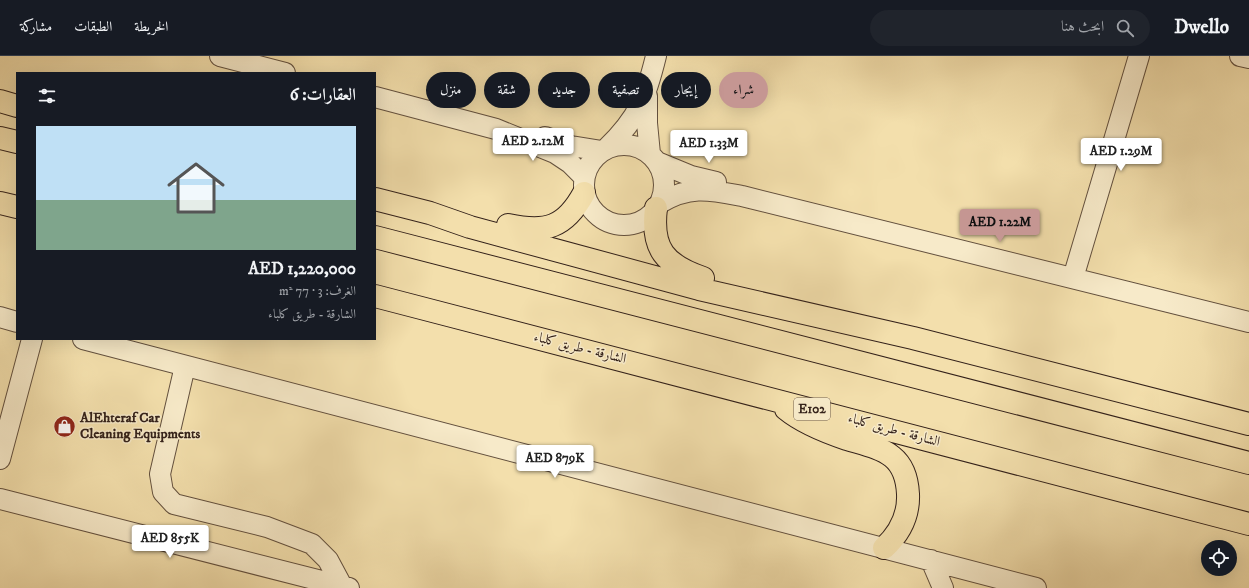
<!DOCTYPE html>
<html lang="ar">
<head>
<meta charset="utf-8">
<style>
	body { margin:0; font-family:"IM FELL DW Pica",Amiri,serif; background:#20242c; color:#f1f3f6; direction:rtl; height:100vh; display:flex; flex-direction:column; font-size:15px; white-space:nowrap }
	* { box-sizing:border-box; margin:0 }
	p { font-size:13px; color:#9ea1a6 }
	.icon { flex:none; width:22px; height:22px; fill:none; stroke:currentColor; stroke-width:2; stroke-linecap:round; stroke-linejoin:round }
	.map { position:relative; flex:1; overflow:hidden; direction:ltr }
	.drawer { position:absolute; left:16px; top:16px; width:360px; height:268px; display:flex; flex-direction:column; background:#171b24; border-radius:0px; box-shadow:0 4px 16px #0002; direction:rtl }
	.drawer>* { flex:none }
	.hud { position:absolute; left:388px; top:16px; width:380px; height:36px; direction:rtl; display:flex; gap:8px }
	.controls { position:absolute; left:1201px; top:484px; display:grid; gap:8px }
	.controls a { display:grid; place-items:center; width:36px; height:36px; border-radius:50%; background:#171b24; box-shadow:0 4px 16px #0002; font-size:20px }
	.price { position:absolute; translate:-50% -34px; padding:0 9px; border-radius:4px; background:#fff; color:#222; font-size:13px; line-height:26px; filter:drop-shadow(0 1px 2px #0008) }
	.price::after { content:''; position:absolute; left:50%; top:24px; width:12px; height:9px; margin-left:-6px; background:inherit; clip-path:polygon(0 0,100% 0,50% 100%) }
	.price.active { background:#c59692; color:#111 }
	ul { padding:0; list-style:none }
	li { display:grid; align-content:center; gap:8px; height:212px; padding:0 20px }
	li+li { border-top:1px solid #363941 }
	li span { display:grid; place-items:center; height:124px; border-radius:0px; color:#555 }
	li>.icon { margin-inline-start:auto }
	span .icon { width:72px; height:72px; fill:#fffc; stroke-width:1 }
	li b { font-size:17px }
	h2 { display:flex; justify-content:space-between; align-items:center; height:48px; padding:0 20px; font-size:17px }
	.tag { padding:0 14px; border-radius:18px; background:#171b24; box-shadow:0 4px 16px #0002; font-size:14px; line-height:36px }
	.tag.active { background:#c59692; color:#111 }
	header { display:flex; align-items:center; gap:24px; box-sizing:border-box; height:56px; padding:0 20px; background:#171b24; border-bottom:1px solid #363941 }
	header strong { font-size:19px }
	nav { display:flex; gap:22px; margin-inline-start:auto; font-size:14px }
	.search { width:280px; height:36px; background:#20242c; display:flex; align-items:center; gap:10px; box-sizing:border-box; padding:0 14px; border-radius:22px; color:#9ea1a6; font-size:15px }
	.map>svg:first-child { display:block }
	.lines { fill:none; stroke-linecap:round; stroke-linejoin:round }
	.minor-casing { stroke:#63503e; stroke-width:22 }
	.highway-casing { stroke:#33211a; stroke-width:24 }
	.minor { stroke:#f7eac9; stroke-width:20 }
	.highway { stroke:#f3dfac; stroke-width:22 }
	.labels { text-anchor:middle; dominant-baseline:central; stroke-width:3; stroke-linejoin:round; paint-order:stroke }
	.shield { fill:#f7eac9; stroke:#6e5d4e; stroke-width:1 }
	.shield-label { font-size:13px; font-weight:bold; fill:#33211a }
	.street-label { font-size:14px; fill:#33211a; stroke:#f7eac9 }
	.poi-label { font-size:14px; font-weight:bold; fill:#33211a; stroke:#f7eac9; text-anchor:start }
</style>
</head>
<body>
<header>
<strong>Dwello</strong>
<div class="search"><svg class="icon" aria-label="search" viewBox="0 0 24 24"><circle cx="10" cy="10" r="6"/><path d="M15 15l6 6"/></svg>ابحث هنا</div>
<nav><a>الخريطة</a><a>الطبقات</a><a>مشاركة</a></nav>
</header>
<div class="map">
<svg width="1249" height="532" viewBox="0 0 1249 532">
	<rect width="100%" height="100%" fill="#f3dfac"/>
	<filter id="stains"><feTurbulence type="fractalNoise" baseFrequency=".005" numOctaves="4"/><feColorMatrix values="0 0 0 0 .2 0 0 0 0 .09 0 0 0 0 .02 0 0 0 .5 -.17"/></filter>
	<radialGradient id="worn" r=".72"><stop offset=".6" stop-color="#630" stop-opacity="0"/><stop offset="1" stop-color="#630" stop-opacity=".3"/></radialGradient>
	<g class="lines">
		<defs>
			<path id="minor" d="M220,0L285,17
				M1240,0L1249,2
				M647,40V67L650,98
				M375,41L496,73L555,97L570,107L584,121
				M545,81L571,90L602,95
				M584 129a40 40 0 1 1 80 0a40 40 0 1 1-80 0Z
				M607,92C639,61 646,41 656,0
				M657,106L691,120L716,126
				M660,147C690,129 710,134 742,140L1249,266
				M1073,222L1139,0
				M0,261L17,266
				M83,283L1036,532
				M185,310L160,418L163,436L174,448L267,471L312,488L328,504L343,532
				M0,403L32,283
				M0,443L349,532
				M931,504L943,532"/>
			<path id="highway" d="M0,45L17,50
				M0,82L17,86
				M375,143L430,157L470,171L699,233L913,282L1249,368
				M0,147L17,151
				M656,152C651,193 665,209 703,222
				M508,169C546,177 565,172 584,137
				M375,181L1249,407
				M375,240L1249,468
				M786,353C803,367 826,376 847,383C880,393 906,396 908,438C909,460 899,478 884,492"/>
		</defs>
		<use href="#minor" class="minor-casing"/>
		<use href="#highway" class="highway-casing"/>
		<use href="#minor" class="minor"/>
		<use href="#highway" class="highway"/>
	</g>
	<defs>
		<symbol id="shop-disc" viewBox="-11 -11 22 22"><circle r="9.5" fill="#8f2418" stroke="#f7eac9"/><path d="M-5-2.5h2.3a2.7 3.5 0 0 1 5.4 0H5L5.5 6h-11ZM-1.5-2.5h3a1.5 2.3 0 0 0-3 0Z" fill="#fff"/></symbol>
	</defs>
	<g fill-rule="evenodd">
		<use href="#shop-disc" x="52" y="358" width="25" height="25"/>
	</g>
	<g class="labels">
		<rect class="shield" x="794" y="342" width="36" height="22" rx="3"/>
		<g class="shield-label">
			<text x="812" y="353">E102</text>
		</g>
		<g class="street-label">
			<text transform="translate(580 292) rotate(14)">الشارقة - طريق كلباء</text>
			<text transform="translate(894 374) rotate(15)">الشارقة - طريق كلباء</text>
		</g>
		<g class="poi-label">
			<text x="80" y="362">AlEhteraf Car<tspan x="80" dy="16">Cleaning Equipments</tspan></text>
		</g>
	</g>
	<rect width="100%" height="100%" filter="url(#stains)"/>
	<rect width="100%" height="100%" fill="url(#worn)"/>
</svg>
<div class="controls">
<a><svg class="icon" aria-label="locate" viewBox="0 0 24 24"><circle cx="12" cy="12" r="6"/><path d="M12 2v4M12 18v4M2 12h4M18 12h4"/></svg></a>
</div>
<b class="price" style="left:533px;top:106px">AED 2.12M</b>
<b class="price" style="left:709px;top:108px">AED 1.33M</b>
<b class="price" style="left:1121px;top:116px">AED 1.29M</b>
<b class="price active" style="left:1000px;top:187px">AED 1.22M</b>
<b class="price" style="left:555px;top:423px">AED 879K</b>
<b class="price" style="left:170px;top:503px">AED 855K</b>
<div class="hud">
<a class="tag active">شراء</a>
<a class="tag">إيجار</a>
<a class="tag">تصفية</a>
<a class="tag">جديد</a>
<a class="tag">شقة</a>
<a class="tag">منزل</a>
</div>
<section class="drawer">
<h2>العقارات: 6<svg class="icon" aria-label="filters" viewBox="0 0 24 24"><path d="M4 7h16M4 17h16"/><circle cx="9" cy="7" r="2"/><circle cx="15" cy="17" r="2"/></svg></h2>
<ul>
<li><span style="background:linear-gradient(#bfe0f5 60%,#7fa58c 0)"><svg class="icon" aria-label="home" viewBox="0 0 24 24"><path d="M3 11l9-7 9 7M6 9v11h12V9"/></svg></span><div><b>AED 1,220,000</b><p>الغرف: 3 · 77 m²</p><p>الشارقة - طريق كلباء</p></div></li>
</ul>
</section>
</div>
</body>
</html>
